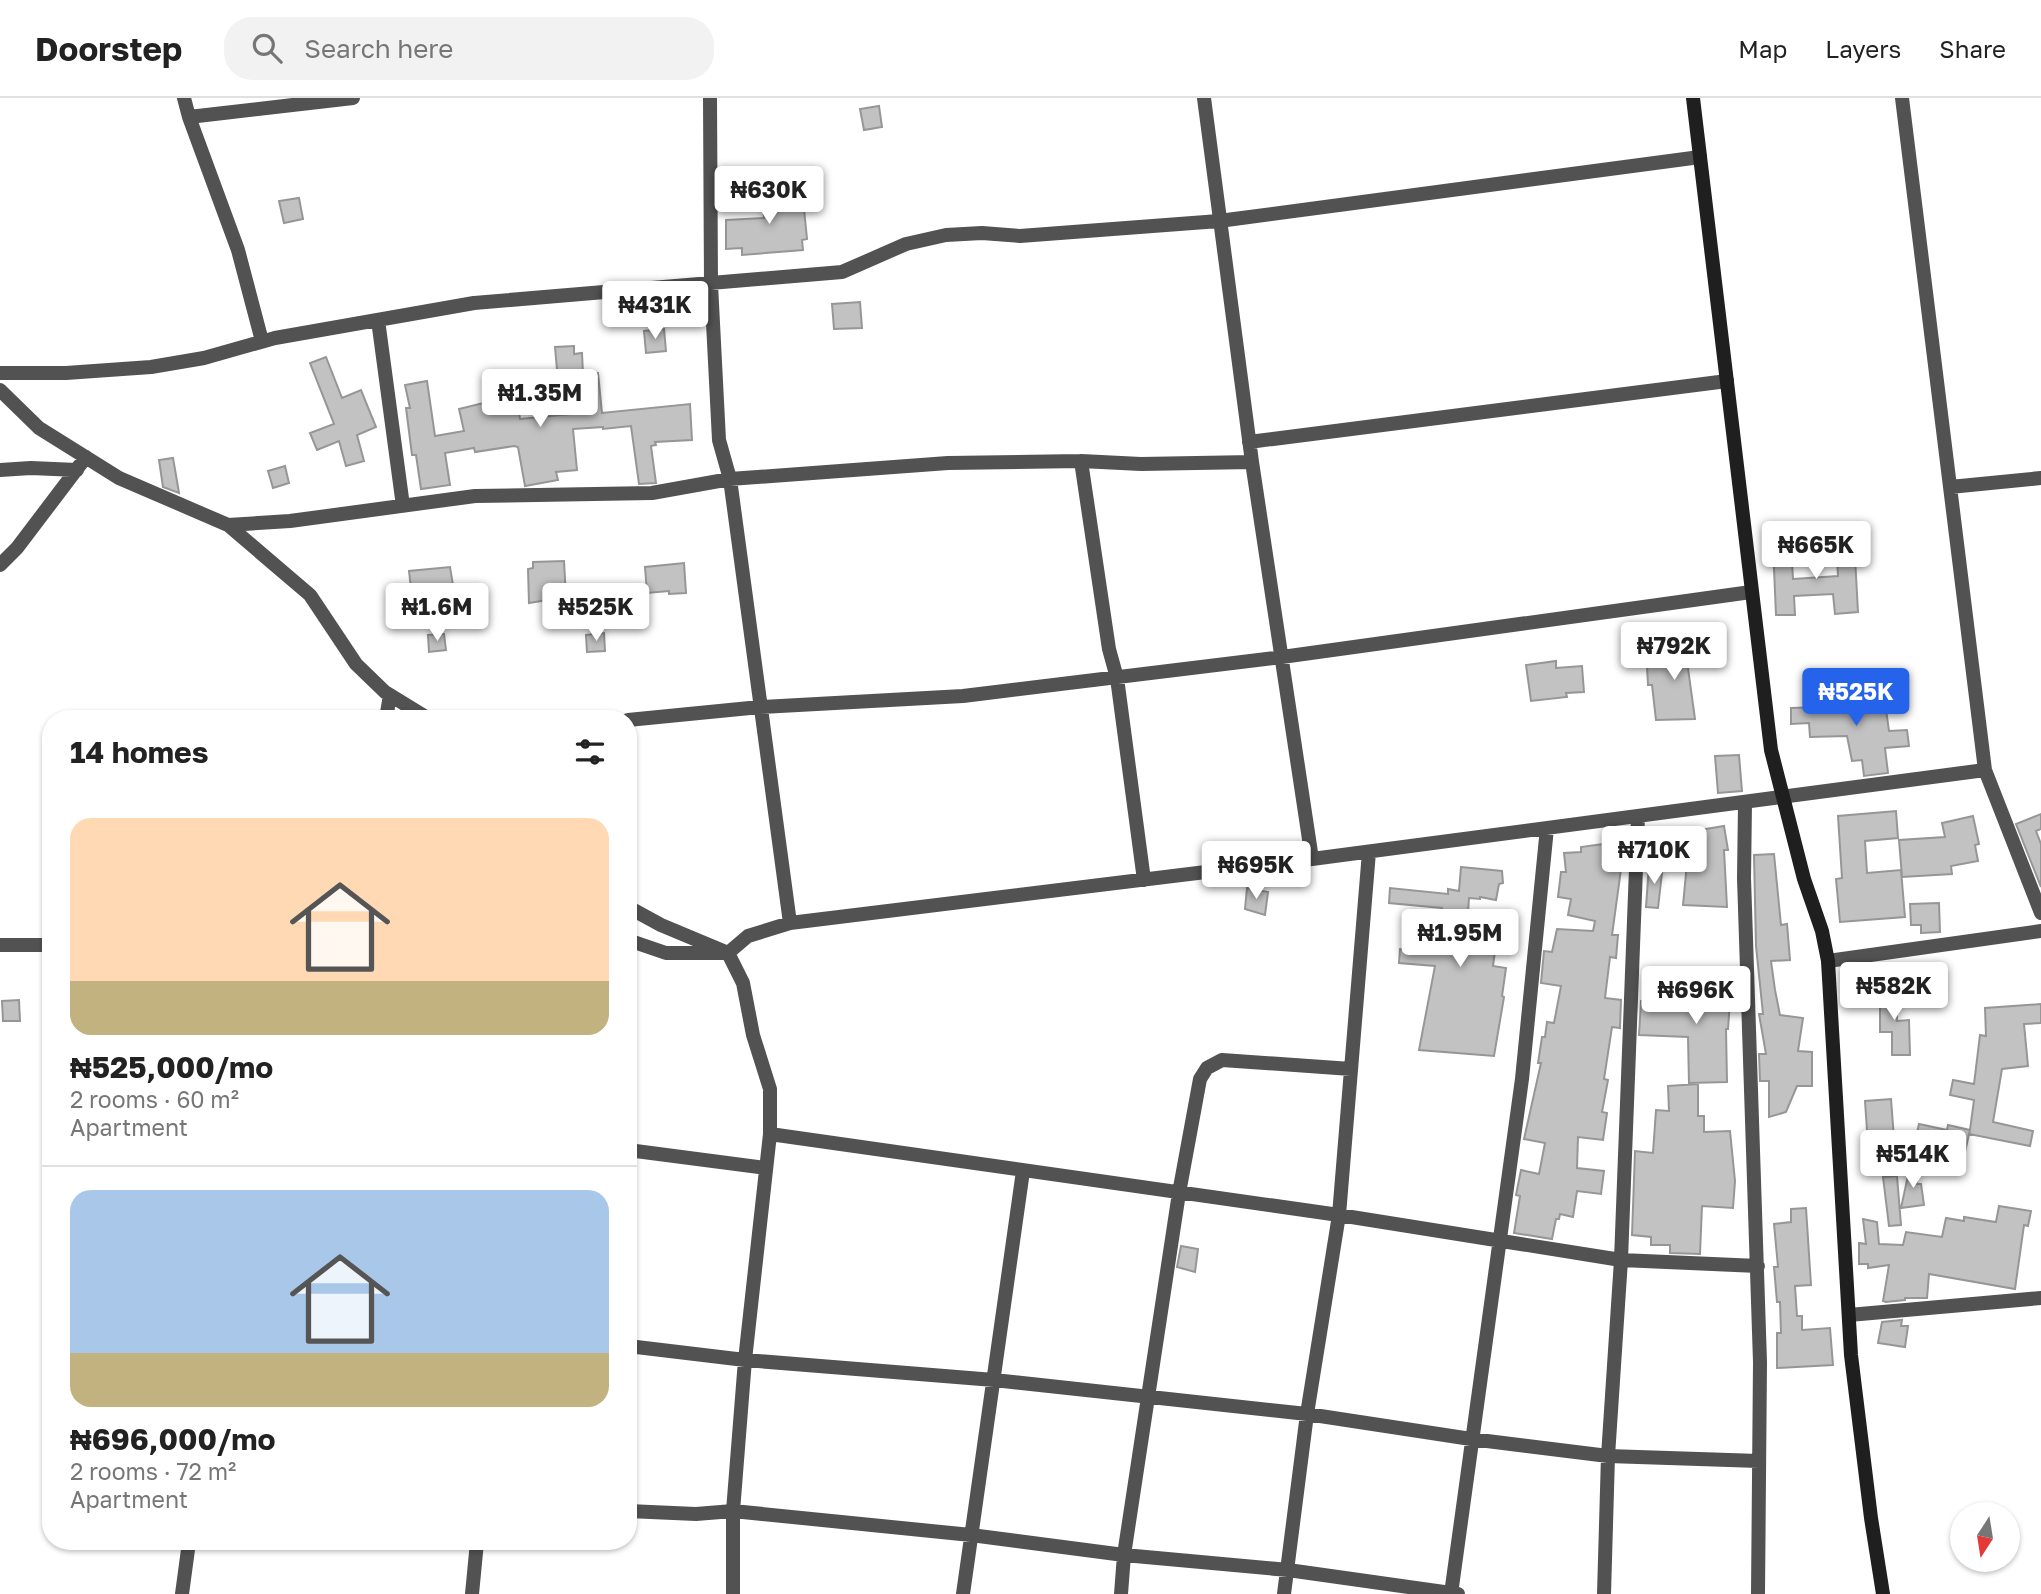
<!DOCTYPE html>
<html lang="en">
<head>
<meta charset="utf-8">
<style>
	body { margin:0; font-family:"Golos Text",sans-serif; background:#f2f2f2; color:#222; height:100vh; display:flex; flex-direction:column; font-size:26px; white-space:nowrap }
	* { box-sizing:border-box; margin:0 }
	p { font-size:23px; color:#767676 }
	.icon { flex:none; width:38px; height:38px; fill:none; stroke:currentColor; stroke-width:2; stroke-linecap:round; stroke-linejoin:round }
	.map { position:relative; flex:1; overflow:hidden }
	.panel { position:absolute; left:42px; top:612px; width:595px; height:840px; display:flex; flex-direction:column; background:#fff; border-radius:28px; box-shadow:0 2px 5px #0004 }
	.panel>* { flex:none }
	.needle { width:46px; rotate:192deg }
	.controls { position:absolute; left:1950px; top:1404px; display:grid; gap:14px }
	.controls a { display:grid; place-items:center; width:70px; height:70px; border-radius:50%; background:#fff; box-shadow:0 2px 5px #0004; font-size:35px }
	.price { position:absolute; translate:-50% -60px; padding:0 16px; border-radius:7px; background:#fff; color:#222; font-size:23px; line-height:46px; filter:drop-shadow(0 2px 4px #0008) }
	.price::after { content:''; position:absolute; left:50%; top:42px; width:21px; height:16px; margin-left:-10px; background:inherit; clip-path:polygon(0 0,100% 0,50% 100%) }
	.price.selected { background:#2563eb; color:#fff }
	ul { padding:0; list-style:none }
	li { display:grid; align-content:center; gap:14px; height:371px; padding:0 28px }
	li+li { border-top:2px solid #e0e0e0 }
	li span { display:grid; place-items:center; height:217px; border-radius:21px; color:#555 }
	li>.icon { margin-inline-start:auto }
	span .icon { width:126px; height:126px; fill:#fffc; stroke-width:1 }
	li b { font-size:30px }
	h2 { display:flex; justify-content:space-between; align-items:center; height:84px; padding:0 28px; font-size:30px }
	header { display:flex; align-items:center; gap:42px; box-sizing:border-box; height:98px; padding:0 35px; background:#fff; border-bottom:2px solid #e0e0e0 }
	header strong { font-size:33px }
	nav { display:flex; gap:38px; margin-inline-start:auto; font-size:24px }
	.search { width:490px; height:63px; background:#f2f2f2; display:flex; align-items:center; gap:18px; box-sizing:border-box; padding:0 24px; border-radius:28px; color:#767676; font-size:26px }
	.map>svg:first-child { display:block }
	.building { fill:#c2c2c2; stroke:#969696; stroke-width:2 }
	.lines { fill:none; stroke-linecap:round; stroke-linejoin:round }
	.street { stroke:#525252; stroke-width:14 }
	.secondary { stroke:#1f1f1f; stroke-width:14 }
</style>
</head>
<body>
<header>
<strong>Doorstep</strong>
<div class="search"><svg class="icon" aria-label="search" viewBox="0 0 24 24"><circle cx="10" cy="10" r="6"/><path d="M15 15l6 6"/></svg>Search here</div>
<nav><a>Map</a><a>Layers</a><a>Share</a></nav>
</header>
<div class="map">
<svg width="2041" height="1496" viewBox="0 0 2041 1496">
	<rect width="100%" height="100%" fill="#fff"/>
	<path class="building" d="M879,8L882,29L864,32L860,11Z
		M779,78L782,113L804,111L807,141L802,142L803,152L742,157V150L726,151V122L764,120L760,80Z
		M299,100L303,121L284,125L279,103Z
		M860,204L862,230L834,231L832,206Z
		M664,231L666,253L646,255L644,233Z
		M574,248V256L582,255L583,276L598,275L602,315L690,306L692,342L655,344L656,347L651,348L656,385L639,386L631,328L603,331V329L573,331L577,372L556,374L558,382L525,388L518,349L514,348L475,354L474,350L445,355L450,387L421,391L416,357H412L406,310H410L405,287L427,283L435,338L464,333L459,311L516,297L520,321L570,316L567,282L558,283L555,249Z
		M326,259L342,300L361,292L376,329L357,337L364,363L346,368L339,343L317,352L310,335L334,326L310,265Z
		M173,360L177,383L179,395L163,389L159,362Z
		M285,368L289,385L273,390L268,373Z
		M1854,441L1858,514L1835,516L1833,496L1794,498L1795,517H1776L1773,447L1791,446L1793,481L1838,478L1836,442Z
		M564,463L566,499L529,505L528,471L533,470V464Z
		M684,465L686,495L669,496V493L647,495L645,469Z
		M450,469L453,487L411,491L409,473Z
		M604,535L605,553L587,554L586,537Z
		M444,536L446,552L429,554L428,537Z
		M1701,542L1703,560L1687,563L1695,621L1656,622L1652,587H1648L1647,568L1667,567L1665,549Z
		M1556,563V570L1582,568L1584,594L1566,595L1567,599L1531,603L1526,567Z
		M1839,597H1884L1889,633L1907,632L1909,648L1885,650L1888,675L1864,678L1862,662L1852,663L1847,638L1810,639L1809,625L1791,626V610L1825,609L1826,601L1839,603Z
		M1739,657L1742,693L1718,695L1715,658Z
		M1896,713L1898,740L1865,743L1867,775L1901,772L1905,819L1840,824L1836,781L1842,780L1838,718Z
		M2041,716V731L2036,733L2041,746V789L2016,726Z
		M1973,718L1979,746L1975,747L1978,763L1951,768L1952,776L1902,779L1899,742L1945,739L1942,725Z
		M1724,728L1728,752H1724L1727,809L1683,807L1687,765L1682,735Z
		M1618,744L1620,764H1622L1612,837H1618L1616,860L1610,859L1605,900L1621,902L1620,930L1612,929L1604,981L1608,982L1602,1014L1607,1015L1603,1042L1578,1039L1577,1070L1604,1073L1601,1096L1577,1093L1573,1119L1560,1116L1559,1121H1556L1552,1141L1514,1135L1520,1098L1516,1097L1521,1072L1539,1076L1545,1045L1524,1041L1541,965H1538L1542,939H1545L1547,924L1554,925L1561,888L1541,885L1544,853L1552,854L1557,831L1593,833L1595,823L1568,817L1571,801L1558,799L1561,774H1566L1564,755L1581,754V749Z
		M1774,756L1781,827L1787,826L1790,862L1771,863L1775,892L1780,917L1803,920L1798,953L1812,954V988H1797L1786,1014L1769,1019V983H1760L1759,956H1766L1759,916H1763L1756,848L1754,757Z
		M1663,766L1658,810L1646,809L1649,767Z
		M1461,769L1502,773L1503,785L1499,786L1496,802L1480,799V801L1469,800L1467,829L1498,830L1493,868L1506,870L1502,898L1504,899L1494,958L1419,952L1435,868L1399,865L1400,851L1438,854L1442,810L1389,805L1390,790L1448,796V791L1459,793Z
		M1247,790L1268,794L1265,817L1245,811Z
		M1939,805L1940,834L1921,835V827H1911L1910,806Z
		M1687,875L1729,881L1726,903H1730L1728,931H1726L1727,984L1689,985L1688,939L1639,937L1641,903L1650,904V907L1684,909Z
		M1880,889H1897V923L1909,922L1910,957H1892V934H1880Z
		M19,902L20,923H3L2,903Z
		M2041,906V925L2024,926L2028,968L2002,971L1993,1024L2033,1033L2030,1048L1969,1036L1970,1032L1965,1054L1915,1043L1919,1026L1947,1032L1948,1027L1970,1032L1974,1002L1950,997L1953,982L1974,986L1980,937L1986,938L1985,910Z
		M1698,986V1018H1704V1034L1730,1033L1735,1083L1733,1110L1702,1108L1700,1156L1670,1155V1147H1651V1139L1632,1137L1635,1053L1653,1055L1656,1012L1669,1013L1668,988Z
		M1891,1001L1895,1053L1868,1047L1865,1003Z
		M1912,1059H1914L1917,1086H1921L1924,1107L1901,1110Z
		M1897,1078L1901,1127L1889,1128L1883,1079Z
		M1999,1108L2031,1113L2028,1128L2024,1127L2015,1191L1929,1176L1927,1200H1905V1202L1886,1204L1883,1203L1889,1167L1868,1170V1166H1859V1145L1866,1146L1863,1121L1877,1124L1879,1146L1903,1147L1906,1134L1942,1139L1946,1120L1964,1123V1119L1996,1124Z
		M1806,1110L1811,1187L1795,1188L1797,1218H1802V1232L1830,1230L1833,1267L1777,1270V1235H1781L1780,1204H1777L1774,1169H1778L1774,1126L1791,1124V1111Z
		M1181,1148L1198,1151L1195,1174L1177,1169Z
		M1902,1222L1901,1228H1908L1905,1249L1878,1245L1882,1224Z"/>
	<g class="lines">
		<path class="street" d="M184,0L189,19
			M710,0L711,186L719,342L730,381L790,825
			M1204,0L1252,364L1312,761
			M1902,0L1985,672L2041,815
			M378,222L403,408
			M262,243L238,152L189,19L353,0
			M0,275H66L151,269L204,260L275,240L474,205L842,174L906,146L946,137L982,135L1020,138L1219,123L1700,59
			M0,292L39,330L119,380L228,427L310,497L356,566L385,594L429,621
			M1249,344L1727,283
			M1081,363L1109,551L1117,580L1144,782
			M0,372L31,370L77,372
			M1950,389L2041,380
			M228,427L290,423L475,398L652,395L730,381L948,365L1081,363L1141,366L1252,364
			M0,467L17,450L86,359
			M386,621L390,597
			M628,622L760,609L963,598L1282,559L1751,494
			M1745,705L1744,780L1760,1264L1758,1496
			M628,809L661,827L728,855L743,885L753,937L770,991V1036L745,1262L733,1413V1496
			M628,842L666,855H728L748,838L790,825L1312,761L1985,672
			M0,847H51
			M1828,863L2041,833
			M770,1036L1339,1117L1621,1162L1758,1168
			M628,1052L766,1070
			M1849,1217L2041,1200
			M628,1248L745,1262L994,1282L1307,1316L1471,1341L1608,1358L1759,1363
			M628,1413L696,1416L733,1413L971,1437L1124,1457L1288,1472L1458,1496
			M182,1496L189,1444
			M472,1496L477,1444
			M963,1496L1023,1073
			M1121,1496L1124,1457L1179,1095L1200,981L1207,970L1222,962L1351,971
			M1284,1496L1307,1316L1339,1117L1369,754
			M1451,1496L1522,981L1547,730
			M1604,1496L1608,1358L1621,1162L1638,718"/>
		<path class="secondary" d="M1693,0L1771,652L1804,781L1822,833L1828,863L1851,1257L1871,1420L1883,1496"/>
	</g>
</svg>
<div class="controls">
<a><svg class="needle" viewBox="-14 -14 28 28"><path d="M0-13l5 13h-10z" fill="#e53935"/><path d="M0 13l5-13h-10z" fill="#767676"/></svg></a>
</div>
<b class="price" style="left:769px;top:128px">₦630K</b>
<b class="price" style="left:655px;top:243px">₦431K</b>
<b class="price" style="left:540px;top:331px">₦1.35M</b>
<b class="price" style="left:1816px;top:483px">₦665K</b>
<b class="price" style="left:437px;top:545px">₦1.6M</b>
<b class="price" style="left:596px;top:545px">₦525K</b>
<b class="price" style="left:1674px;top:584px">₦792K</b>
<b class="price selected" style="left:1856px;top:630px">₦525K</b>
<b class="price" style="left:1654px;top:788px">₦710K</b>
<b class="price" style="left:1256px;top:803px">₦695K</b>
<b class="price" style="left:1460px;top:871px">₦1.95M</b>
<b class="price" style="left:1894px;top:924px">₦582K</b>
<b class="price" style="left:1696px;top:928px">₦696K</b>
<b class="price" style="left:1913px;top:1092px">₦514K</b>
<section class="panel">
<h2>14 homes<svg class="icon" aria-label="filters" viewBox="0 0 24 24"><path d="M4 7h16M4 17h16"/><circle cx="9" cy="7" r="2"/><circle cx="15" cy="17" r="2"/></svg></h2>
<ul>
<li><span style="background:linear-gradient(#ffd9b3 75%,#c2b280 0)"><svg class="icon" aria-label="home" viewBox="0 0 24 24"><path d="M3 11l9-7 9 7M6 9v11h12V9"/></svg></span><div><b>₦525,000/mo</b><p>2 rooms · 60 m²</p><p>Apartment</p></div></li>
<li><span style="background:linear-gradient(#a9c7e8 75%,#c2b280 0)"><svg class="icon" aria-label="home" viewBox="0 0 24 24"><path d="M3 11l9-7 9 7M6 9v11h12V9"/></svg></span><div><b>₦696,000/mo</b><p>2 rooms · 72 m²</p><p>Apartment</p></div></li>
</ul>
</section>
</div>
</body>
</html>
